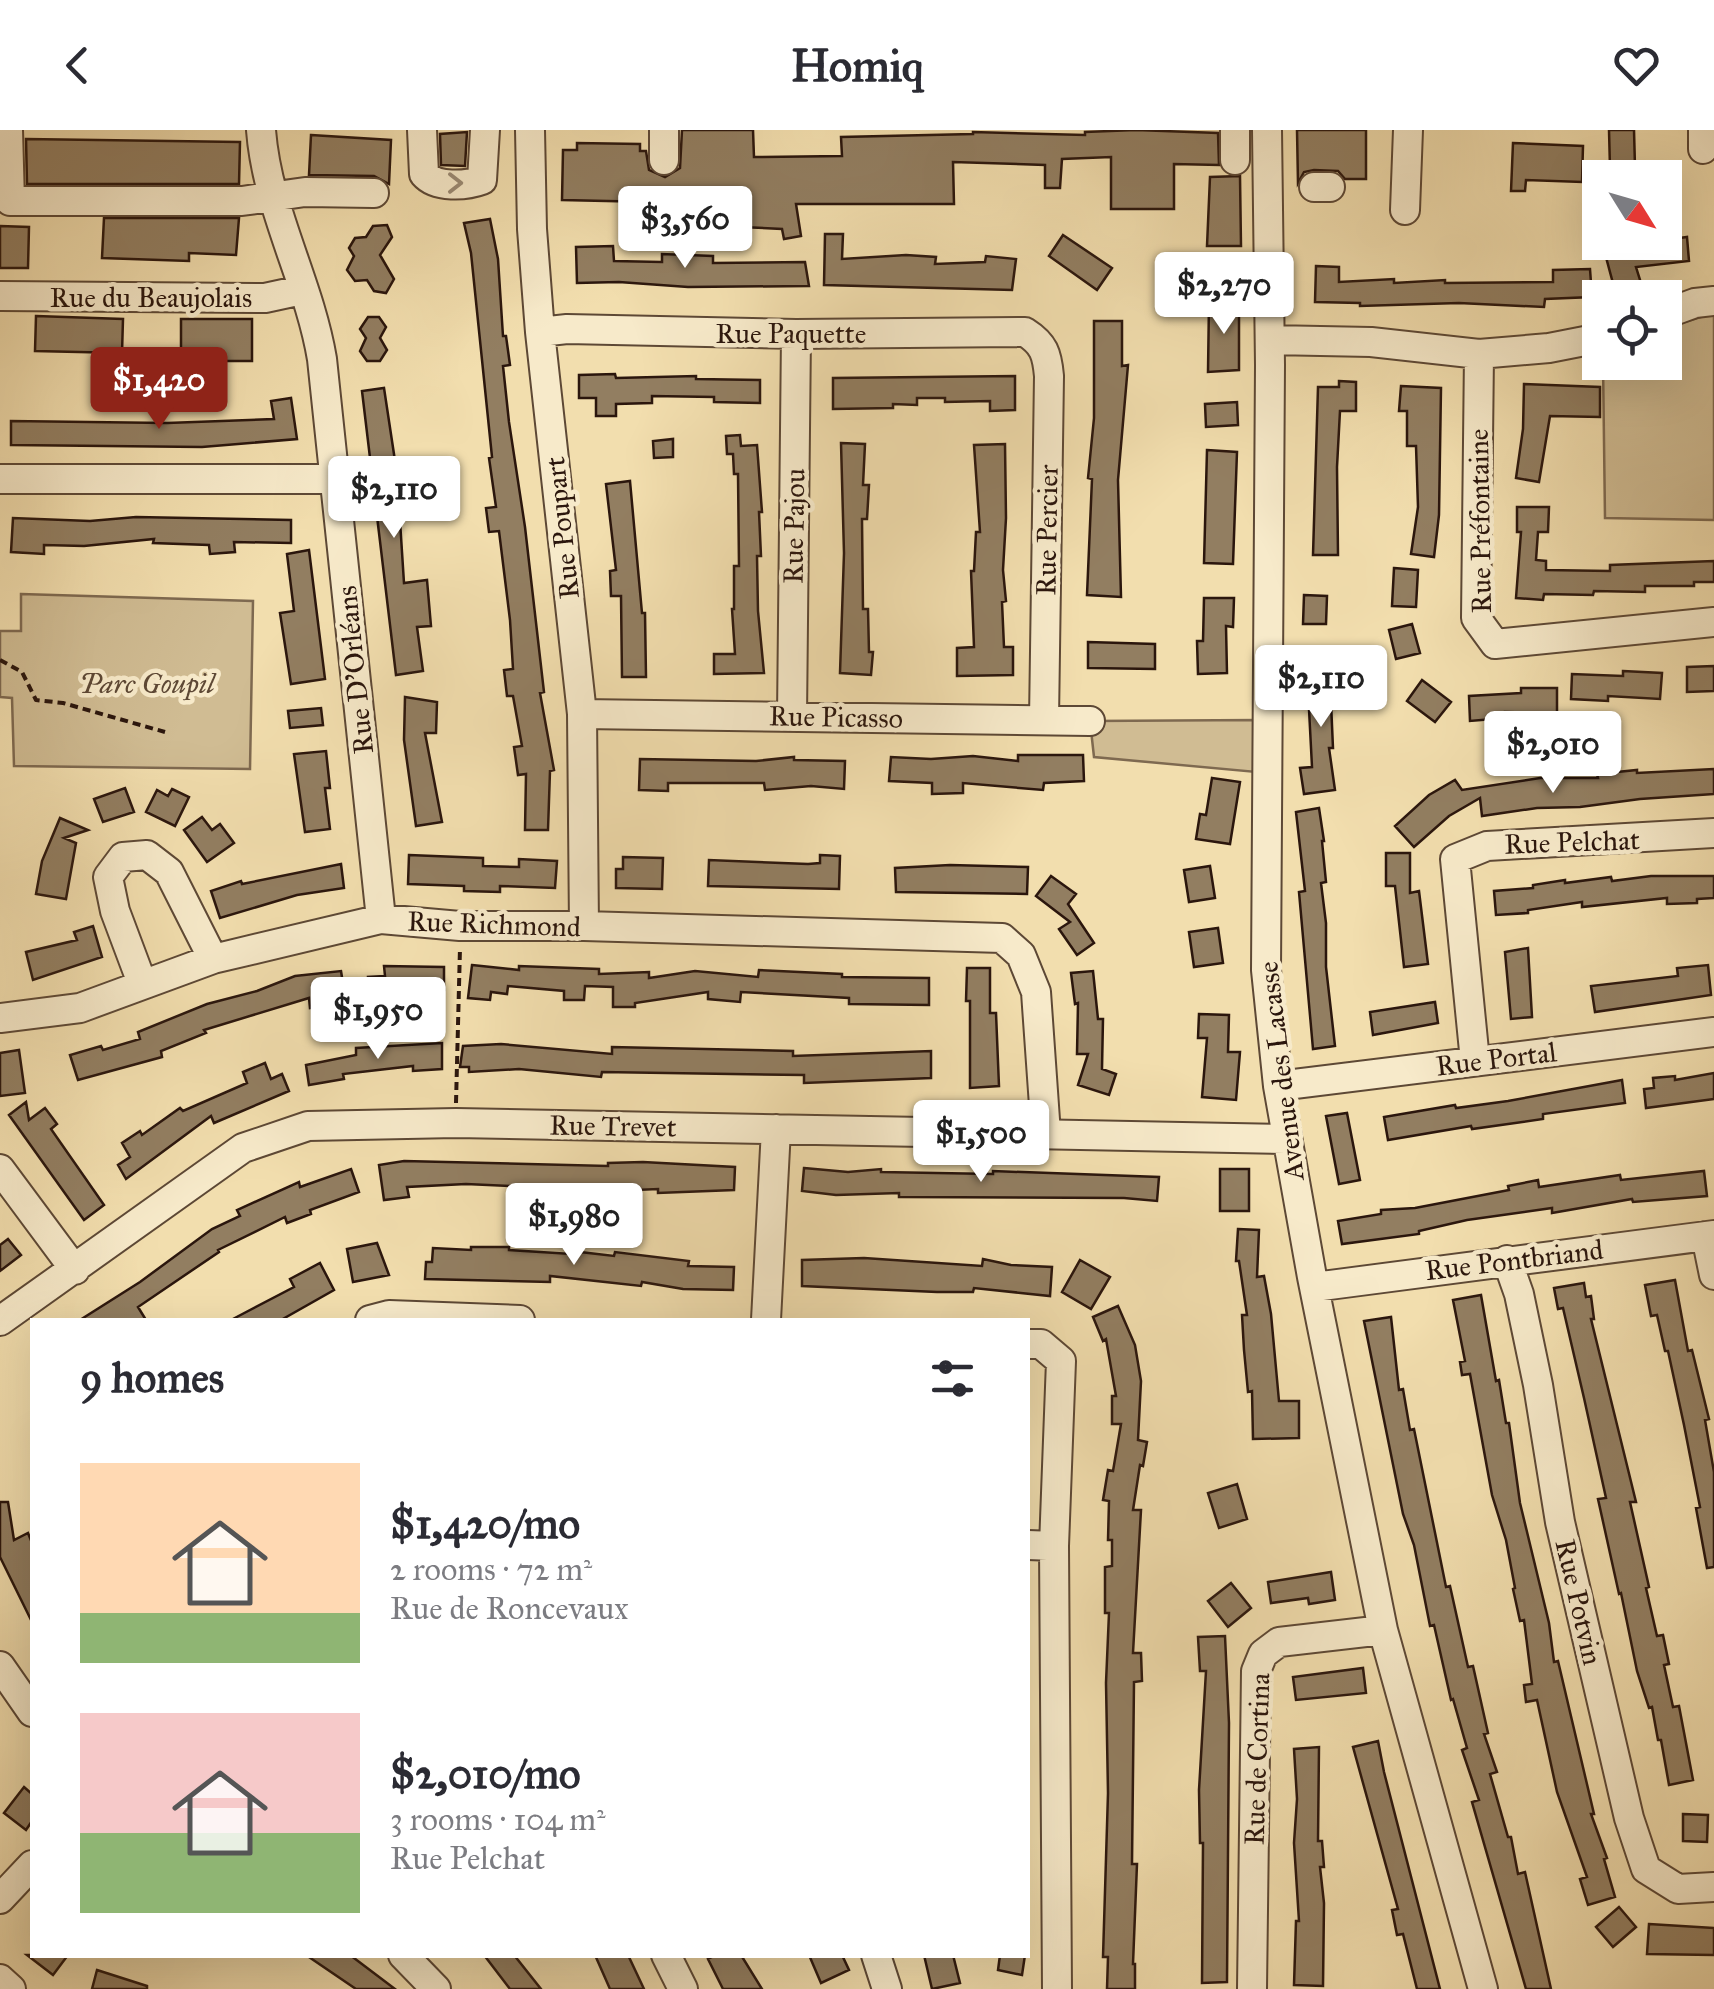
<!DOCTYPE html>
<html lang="en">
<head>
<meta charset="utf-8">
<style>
	body { margin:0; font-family:"IM FELL Great Primer",serif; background:#f2f2f3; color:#2b2b33; height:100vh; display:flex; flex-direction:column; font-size:38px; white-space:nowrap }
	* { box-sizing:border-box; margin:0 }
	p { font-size:32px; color:#7c7c81 }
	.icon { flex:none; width:55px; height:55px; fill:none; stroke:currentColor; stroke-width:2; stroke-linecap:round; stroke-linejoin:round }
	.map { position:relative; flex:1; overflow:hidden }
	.panel { position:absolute; left:30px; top:1188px; width:1000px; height:640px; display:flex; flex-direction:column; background:#fff; border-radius:0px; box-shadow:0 10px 40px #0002 }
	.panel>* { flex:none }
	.needle { width:65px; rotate:127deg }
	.tools { position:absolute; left:1582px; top:30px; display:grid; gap:20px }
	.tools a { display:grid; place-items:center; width:100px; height:100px; border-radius:0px; background:#fff; box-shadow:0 10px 40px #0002; font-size:50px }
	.price { position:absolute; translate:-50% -85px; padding:0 22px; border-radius:10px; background:#fff; color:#222; font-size:32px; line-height:65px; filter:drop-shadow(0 2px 5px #0008) }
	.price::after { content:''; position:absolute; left:50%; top:60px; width:30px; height:22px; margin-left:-15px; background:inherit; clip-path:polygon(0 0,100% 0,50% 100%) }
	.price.on { background:#8f2418; color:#fff }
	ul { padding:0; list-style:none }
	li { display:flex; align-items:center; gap:30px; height:250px; padding:0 50px }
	li span { display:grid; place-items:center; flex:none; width:280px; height:200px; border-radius:0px; color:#555 }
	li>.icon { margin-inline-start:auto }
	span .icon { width:120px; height:120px; fill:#fffc; stroke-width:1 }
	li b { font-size:42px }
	h2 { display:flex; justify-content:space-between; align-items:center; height:120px; padding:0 50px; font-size:42px }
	header { display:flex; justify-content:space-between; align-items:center; height:130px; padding:0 50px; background:#fff; font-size:45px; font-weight:800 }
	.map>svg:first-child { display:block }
	.green { fill:#d0bc93; stroke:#7e6950; stroke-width:2.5 }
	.building { fill:#927e61; stroke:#2b160d; stroke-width:2.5 }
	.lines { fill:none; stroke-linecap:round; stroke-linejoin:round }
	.minor-casing { stroke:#5d4835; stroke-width:32 }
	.path { stroke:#2b160d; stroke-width:4; stroke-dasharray:8 5; stroke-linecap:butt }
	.minor { stroke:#f7eaca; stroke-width:28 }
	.oneway { stroke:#9b8b75 }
	.labels { text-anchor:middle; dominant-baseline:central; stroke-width:9; stroke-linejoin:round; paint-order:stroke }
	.street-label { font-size:28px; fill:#2b160d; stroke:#f7eaca }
	.park-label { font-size:28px; font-style:italic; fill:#5d4835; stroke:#f7eaca }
</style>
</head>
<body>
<header><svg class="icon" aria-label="back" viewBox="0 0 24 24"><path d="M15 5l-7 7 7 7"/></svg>Homiq<svg class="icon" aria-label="heart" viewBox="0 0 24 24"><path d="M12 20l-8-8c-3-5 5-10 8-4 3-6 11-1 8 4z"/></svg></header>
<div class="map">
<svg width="1714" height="1859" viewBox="0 0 1714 1859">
	<rect width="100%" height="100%" fill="#f2deae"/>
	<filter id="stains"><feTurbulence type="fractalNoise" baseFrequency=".002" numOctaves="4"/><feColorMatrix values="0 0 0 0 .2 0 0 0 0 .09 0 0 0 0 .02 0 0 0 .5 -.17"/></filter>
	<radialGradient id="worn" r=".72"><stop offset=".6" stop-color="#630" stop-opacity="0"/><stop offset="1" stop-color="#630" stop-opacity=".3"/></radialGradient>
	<path class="green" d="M1714,183V390L1605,388L1603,233L1665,232V198Z
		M21,464L253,471L250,639L14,636L12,568L0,567V501H21Z
		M1258,590L1256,642L1094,627L1090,591Z"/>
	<path class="building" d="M682,0H753L754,27L842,26L841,7L973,4V2L1085,5V2L1136,0L1218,3L1219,35L1174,34V79H1111V27L1062,29L1060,58H1045V35L953,32L954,74H796L801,106L784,109L782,99L741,97L742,74L562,70L563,20H577V13L640,14V21H646L649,40L665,47L680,38Z
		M1297,0H1366V49H1345L1338,41L1314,40L1304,42L1298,53Z
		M1609,0H1634L1635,37L1610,38Z
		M467,2L465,36L441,35L440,4Z
		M311,5L391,10L389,54L374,46L309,45Z
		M26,9L240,12L239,54H27Z
		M1513,13L1583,16L1582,52L1526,50L1525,61H1511Z
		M1240,46L1241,116H1207L1210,47Z
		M104,88H239L236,125L189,123V131L102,128Z
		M490,89L498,129L503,206H506L510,235L503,236L509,292L525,397L544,562L540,563L554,640L550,641L548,700H525L526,644L518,645L514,617L522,616L513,566H507L504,540L513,539L510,490L499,401L489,402L486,378L496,377L489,328L492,327L471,123L464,93Z
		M387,95L392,107L380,125L394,149L386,163L374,161L367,150L355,151L347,140L354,126L349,118L355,108L366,107L373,96Z
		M0,96L29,97L28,138H0Z
		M825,104H843L842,129L906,125L936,127L935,134L985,132L986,126L1016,129L1012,160L824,155Z
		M1063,105L1112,138L1097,160L1049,126Z
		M1687,107L1689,131L1636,137L1640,150L1614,157L1603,116L1614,112H1665V110Z
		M613,116L614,131L662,132V124L713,126V133L805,132L809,156L688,157L619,152L577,153L576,117Z
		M1176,124L1206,125L1205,141L1176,140Z
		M1316,136L1339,137V152L1394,149V153L1445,150V153L1553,152V140L1590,139L1592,167L1545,169L1544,177L1459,173L1360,176V173L1315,172Z
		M1209,172L1239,173V240L1208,242Z
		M36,186L123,189L122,223L35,221Z
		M368,187H379L386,197L380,208L387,220L380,231H367L360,221L366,208L360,199Z
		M181,189H252V231H181Z
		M1094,191H1122V236L1128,235L1118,350L1121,467L1087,465L1092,349L1088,348L1094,288Z
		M615,244L616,248L696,246V249L760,250V273L714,272V267L652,266V273L616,274V286H596V268H579V245Z
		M1015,246V280L990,281V271L945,272V268H917V275L893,274V278L833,279V248Z
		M1339,251L1356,252V281H1340L1337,337L1338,425H1313L1318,257H1339Z
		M1524,254L1600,257V287L1550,286L1539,352L1516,348L1523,299Z
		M1401,256L1441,258L1439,385L1434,427L1411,424L1418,377L1416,316H1407V281H1399Z
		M384,258L397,344L404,453L427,450L431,496L417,497L423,541L396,545L362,261Z
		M291,268L297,309L202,317L11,315V291L167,293L274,289L271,271Z
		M1237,272L1238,295L1206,297L1205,274Z
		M740,305L741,316L757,315L762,382H759L761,426H757L758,481L764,543L714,544V524H735L732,479H734V436H739L738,344H734L733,324H727L726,306Z
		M673,309V327L654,328L653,311Z
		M841,313L865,314L863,355H869L867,389H862L863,479H868L869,522H873L871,545L840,543L844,423Z
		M1005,314L1006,388L1003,440L1006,471L1002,472L1004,517H1013V545L957,546V518L974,517L971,441H974L976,402H980L974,315Z
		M1207,320L1237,322L1233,434L1204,433Z
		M630,351L642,483H645L646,547H622L621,466H611L610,441L616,440L606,354Z
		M1517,377H1549L1548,402H1538L1536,430L1546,431V440L1610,441V435L1714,431V452H1694V456H1645V462L1594,461L1593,465L1544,464L1543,470L1516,468L1521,402H1517Z
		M136,387L291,390V413L234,412L235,422L210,424L209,415L153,413L154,409L84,416L44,415V424L11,422L13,388L90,391Z
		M309,420L325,549L291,554L280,483L294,481L287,424Z
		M1394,438L1418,440L1416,477L1392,476Z
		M1304,465L1327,466L1326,494H1303Z
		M1204,468H1234L1233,497L1226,496L1227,543L1198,544L1197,511H1203Z
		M1412,494L1420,523L1396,529L1389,500Z
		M1088,512L1155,514V539L1088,538Z
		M1311,535L1338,537L1336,572H1331L1333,618H1329L1335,660L1304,664L1300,638L1312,637L1309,579Z
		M1714,536V561L1687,562V537Z
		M1623,541L1662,543L1660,569L1608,566V571L1571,569L1572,544L1623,546Z
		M1422,550L1451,572L1435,592L1407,571Z
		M1521,558H1557V583L1505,582V588L1470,591L1469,566L1521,563Z
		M405,567L437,572L436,603H425L442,692L416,696L404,610Z
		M321,578L323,595L290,598L288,581Z
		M326,621L330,658H325L330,699L305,702L294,624Z
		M1018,625H1083L1084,651L1044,653L1043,660L963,653V663L932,664V653L889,651L891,627L931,629L973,626L1018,631Z
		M794,627V630L845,631L844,659L811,656L765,660L764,653H668V661L639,660L640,629L756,631Z
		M1714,639V664L1640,669L1580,677L1537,678L1482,686L1480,668L1449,686L1414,717L1395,696L1429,665L1455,650L1462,660L1540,648H1598L1597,644L1637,640V643Z
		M1212,648L1240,652L1230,714L1196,709L1200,684L1206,685Z
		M125,658L134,682L103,692L94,669Z
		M172,659L189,667L175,696L146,682L157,660L168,666Z
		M1319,678L1324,711H1322L1326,752L1321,753L1326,793V837L1335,916L1313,919L1299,762L1305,761L1296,682Z
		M202,687L212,700L220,694L234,713L207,732L184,700Z
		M60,688L88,700L64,708L76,713L66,769L36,764L42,731Z
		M1386,723H1410V763L1419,761L1428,834L1404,837L1395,756H1386Z
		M409,725L483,728V736L519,737V729L557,731L555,758L500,756V762L464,761V756L408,754Z
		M820,725L840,726L839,759L708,756L709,730L808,734L820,733Z
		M623,727L663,728L662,759L616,758V739H623Z
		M341,734L344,758L297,765L220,788L211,761L241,751L242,754Z
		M950,735L1028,737L1027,764L896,762L895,738Z
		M1210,736L1215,768L1189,772L1184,740Z
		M1051,746L1076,764L1068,774L1094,813L1077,825L1059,799L1070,792L1036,766Z
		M1651,746H1714V768L1697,769V773L1667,774V768L1582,777V772L1528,780V783L1496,785L1494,761L1533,758V755L1565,750V753L1611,747L1612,751Z
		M93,796L102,827L33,850L26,822L77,810L74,802Z
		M1218,798L1223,833L1194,837L1189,802Z
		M1528,818L1532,887L1511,889L1505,822Z
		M472,835L519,840V836L599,839V844L649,842V848L695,841L758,847L759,840L842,844V847L929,848V875L849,874V868L741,862L740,872L708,869V862L635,873V877H613V857L585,856L584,870H564V861L508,856L507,864L491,862L490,870L468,868Z
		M1708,835L1711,865L1595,882L1591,856L1678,846L1677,838Z
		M384,836L444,837V860L398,859L399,867L369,868L368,847L385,846Z
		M967,838H990V883H996L999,956L970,958V871H966Z
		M341,841L344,860L332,862L333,874L310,878L309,868L204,900L206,903L161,921L162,927L78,950L70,925L101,916L103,920L140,909L138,902L207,874L257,861L295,846Z
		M1093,841L1098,889H1103L1102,939L1116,944L1109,965L1078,955L1088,924H1077L1078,873L1075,874L1071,843Z
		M1435,872L1438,893L1373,905L1370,882Z
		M1199,884L1229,885L1228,922H1240L1236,970L1202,967L1207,908H1198Z
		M442,913V939L413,941V936L343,944L344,949L309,955L306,935L356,925V918Z
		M501,914L612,924V917L793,921V926L931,921V948L804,953V945L602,942L601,947L519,939L469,942V937H460L463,916Z
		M19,920L25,963L0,966V923Z
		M265,933L271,949L282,944L289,961L214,993L211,986L126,1049L118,1035L130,1027L122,1013L140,1001L142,1005L180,978L183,981L247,953L243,942Z
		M1714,943V969L1646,978L1644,959L1654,958L1653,948L1675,946V950Z
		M1622,950L1625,973L1543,984V989L1472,999L1471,996L1388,1010L1384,987L1455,975L1456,978L1508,971Z
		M26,972L29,990L45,978L57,994L51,999L104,1075L84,1090L9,985Z
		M1347,983L1360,1050L1339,1054L1326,986Z
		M404,1031L608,1036V1033L643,1032L735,1037L734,1060L658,1063V1059L612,1061L466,1054L407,1057L409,1067L384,1070L379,1035Z
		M804,1038L848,1042L881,1039V1042L993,1044V1041L1159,1047L1157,1071L1124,1068L899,1067V1063L836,1065L802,1061Z
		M351,1039L359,1062L310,1080L311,1084L287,1093L285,1087L218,1120L219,1122L138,1177L146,1190H80L140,1152L212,1099L240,1086L237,1080L299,1052L300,1057Z
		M1220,1039H1249V1081H1220Z
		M1704,1041L1707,1066L1633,1072L1632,1069L1552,1083V1078L1467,1090L1419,1101V1104L1342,1114L1338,1091L1381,1084V1080L1415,1078L1509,1060L1508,1056L1538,1050L1539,1057L1620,1045L1621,1050Z
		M1238,1099L1259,1100L1257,1147L1264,1146L1271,1184L1279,1271H1299V1308L1253,1309L1252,1261L1248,1262L1244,1220L1242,1185H1247L1239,1131H1236Z
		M8,1109L21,1125L0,1141V1115Z
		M377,1113L389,1145L353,1152L347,1119Z
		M471,1117H509V1120L571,1124V1121L614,1126L615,1122L689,1131L688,1136L734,1137L733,1160L683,1159L642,1152L641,1156L550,1146V1152L425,1149L426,1132H432L433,1118L471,1120Z
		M864,1128L982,1136L983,1129L1011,1135L1052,1137L1050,1166L974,1158L973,1162H937L802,1156V1130Z
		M1080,1130L1110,1147L1091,1179L1062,1162Z
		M320,1133L334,1160L281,1190H231L294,1157L290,1149Z
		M1675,1150L1688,1221L1692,1220L1709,1289L1705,1290L1714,1342V1437L1707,1438L1696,1378L1700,1377L1684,1295L1668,1221H1665L1657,1185L1651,1186L1645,1155Z
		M1584,1153L1586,1167L1591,1166L1594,1189H1591L1636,1372H1630L1649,1457L1646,1458L1657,1506L1663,1505L1669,1534L1664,1535L1673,1577L1679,1576L1693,1650L1669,1655L1661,1610H1658L1652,1577L1649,1578L1637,1541L1621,1463L1619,1464L1598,1369L1606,1368L1584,1268L1563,1178L1558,1179L1554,1158Z
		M1481,1165L1496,1251L1499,1250L1506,1293H1509L1520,1373L1549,1493L1554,1532L1558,1531L1594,1684H1591L1607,1728L1604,1729L1615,1767L1588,1775L1580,1749L1587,1747L1557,1662L1537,1570L1526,1572L1524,1555L1532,1554L1524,1490L1520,1491L1513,1459L1515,1458L1506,1410L1492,1365L1470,1244L1462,1245L1460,1232L1465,1231L1453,1170Z
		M1118,1176L1135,1215L1141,1251L1138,1310L1147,1312L1143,1336L1140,1335L1133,1380H1141L1133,1523H1141L1142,1551L1134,1552L1132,1734H1137L1133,1834H1135V1859H1107L1108,1827H1103L1108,1663L1106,1553L1109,1483H1105V1437L1112,1436V1410H1108L1109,1371L1103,1370L1108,1340L1113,1341L1121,1294H1112V1266H1116L1106,1209L1103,1211L1093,1187Z
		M1391,1187L1399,1260L1403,1259L1410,1300L1414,1299L1446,1457L1450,1456L1468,1537L1473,1536L1488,1603L1484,1604L1497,1642L1490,1644L1508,1707H1511L1518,1744L1525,1742L1551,1859H1526L1472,1672L1479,1670L1462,1620L1467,1618L1453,1569L1451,1570L1434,1495L1430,1496L1414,1415L1403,1384L1364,1191Z
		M1237,1354L1247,1389L1219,1398L1208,1363Z
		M0,1372H8L14,1410L28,1403L32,1413V1492L0,1427Z
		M1331,1442L1335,1470L1309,1474L1308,1468L1271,1473L1268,1452Z
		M1231,1453L1251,1478L1228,1497L1208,1471Z
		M1225,1506L1229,1593L1227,1852L1202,1853L1203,1713H1200L1199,1660L1206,1541H1200L1198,1507Z
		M1363,1538L1366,1563L1296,1570L1293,1547Z
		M1378,1611L1384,1642L1440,1859H1417L1403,1804L1397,1805L1392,1780L1398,1779L1353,1617Z
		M1319,1617L1318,1711H1322L1324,1737H1320L1324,1773L1323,1856L1294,1855L1296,1791H1299L1294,1713L1297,1669L1294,1619Z
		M24,1657L32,1664V1691L26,1700L4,1683Z
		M1683,1684L1708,1685L1707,1712L1683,1711Z
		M1619,1777L1636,1797L1613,1817L1596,1797Z
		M1649,1794L1714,1798V1825L1647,1824Z
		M27,1825H68L53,1845Z
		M306,1825H350L395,1859H356Z
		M484,1825H514L541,1859H510Z
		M595,1825H628L644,1859H610Z
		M716,1825H741L762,1859H723L708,1829Z
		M809,1825H842L849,1840L821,1853Z
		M924,1825H953L960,1853L932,1859Z
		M1000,1825H1025L1022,1845L998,1840Z
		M97,1840L147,1856V1859H92Z"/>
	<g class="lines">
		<defs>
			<path id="minor" d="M8,0L10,71H242L305,62L374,63
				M261,0C267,80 309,151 322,229L381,789
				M422,0L424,44C436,58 466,56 482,50L485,0
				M530,0L532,99L540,202L582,584L584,796
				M1267,0L1270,235L1266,840L1278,956L1312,1147L1383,1500L1483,1859
				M1703,0V19
				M664,30V0
				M1235,30V0
				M1314,57H1330
				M1405,80L1408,0
				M0,166L265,168L302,160
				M1665,184L1695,173L1714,171
				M540,202L567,199L796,204L1025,202C1044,214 1047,224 1049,246L1044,590
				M1270,210L1371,212L1479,224L1549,218L1600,208
				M1479,224L1476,488L1495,514L1714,492
				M0,349H336
				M582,584L1090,591
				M792,587L796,204
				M142,853L115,781L108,747L123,727L147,725L169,742L213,829
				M0,888L80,878L213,829L381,789L460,796H584L1002,808L1021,825L1036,862L1046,1004
				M1475,931L1455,729L1487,716L1714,703
				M1278,956L1714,902
				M0,1039L75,1140
				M1706,1106L1714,1145
				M1507,1130L1519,1164L1538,1255L1560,1392L1629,1688L1646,1739L1678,1759L1714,1757
				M1314,1157L1714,1105
				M370,1190L389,1185L520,1190
				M766,1190L776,999
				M0,1191L243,1018L308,996L456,993L1285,1009
				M1028,1214H1041L1061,1231L1054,1416L1057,1859
				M1028,1415L1054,1416
				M0,1536L32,1582
				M0,1769L32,1735
				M403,1825L436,1859
				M666,1825L683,1859
				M876,1825L887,1859
				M0,1849L11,1859
				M1252,1859L1256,1541L1263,1524L1279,1512L1383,1500"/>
		</defs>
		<use href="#minor" class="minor-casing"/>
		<path class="path" d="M0,530L22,542L36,570L63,573L165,602
			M456,973L460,818"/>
		<use href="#minor" class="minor"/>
	</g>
	<defs><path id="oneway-chevron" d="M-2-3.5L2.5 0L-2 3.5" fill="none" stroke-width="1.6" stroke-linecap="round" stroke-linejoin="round" transform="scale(2.5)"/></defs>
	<use class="oneway" href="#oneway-chevron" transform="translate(455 53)"/>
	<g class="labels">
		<g class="street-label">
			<text x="151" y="167">Rue du Beaujolais</text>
			<text x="791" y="203">Rue Paquette</text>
			<text transform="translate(1480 391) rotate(-91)">Rue Préfontaine</text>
			<text transform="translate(794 396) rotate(-89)">Rue Pajou</text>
			<text transform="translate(562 398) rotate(-96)">Rue Poupart</text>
			<text transform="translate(1047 400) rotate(-89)">Rue Percier</text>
			<text transform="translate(355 540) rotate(-96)">Rue D'Orléans</text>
			<text transform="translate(836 587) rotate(1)">Rue Picasso</text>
			<text transform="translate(1572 712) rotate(-2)">Rue Pelchat</text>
			<text transform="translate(494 794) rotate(2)">Rue Richmond</text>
			<text transform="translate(1496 929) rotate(-7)">Rue Portal</text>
			<text transform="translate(1281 941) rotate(-97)">Avenue des Lacasse</text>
			<text transform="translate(613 996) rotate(1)">Rue Trevet</text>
			<text transform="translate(1514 1130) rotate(-7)">Rue Pontbriand</text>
			<text transform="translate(1579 1472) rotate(77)">Rue Potvin</text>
			<text transform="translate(1257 1629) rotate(-88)">Rue de Cortina</text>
		</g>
		<g class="park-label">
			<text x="147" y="553">Parc Goupil</text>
		</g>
	</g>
	<rect width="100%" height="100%" filter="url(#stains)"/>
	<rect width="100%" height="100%" fill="url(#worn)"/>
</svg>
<div class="tools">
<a><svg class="needle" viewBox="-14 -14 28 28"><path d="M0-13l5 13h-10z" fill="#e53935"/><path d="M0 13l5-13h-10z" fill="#7c7c81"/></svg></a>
<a><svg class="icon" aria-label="locate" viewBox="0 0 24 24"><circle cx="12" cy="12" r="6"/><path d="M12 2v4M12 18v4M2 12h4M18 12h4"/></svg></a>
</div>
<b class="price" style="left:685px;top:141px">$3,560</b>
<b class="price" style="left:1224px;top:207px">$2,270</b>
<b class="price on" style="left:159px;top:302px">$1,420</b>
<b class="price" style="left:394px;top:411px">$2,110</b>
<b class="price" style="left:1321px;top:600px">$2,110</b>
<b class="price" style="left:1553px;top:666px">$2,010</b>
<b class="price" style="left:378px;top:932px">$1,950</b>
<b class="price" style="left:981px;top:1055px">$1,500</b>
<b class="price" style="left:574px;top:1138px">$1,980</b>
<section class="panel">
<h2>9 homes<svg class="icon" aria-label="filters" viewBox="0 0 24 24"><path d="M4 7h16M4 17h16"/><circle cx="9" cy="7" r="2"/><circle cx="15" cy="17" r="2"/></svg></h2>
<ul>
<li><span style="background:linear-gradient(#ffd9b3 75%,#8fb573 0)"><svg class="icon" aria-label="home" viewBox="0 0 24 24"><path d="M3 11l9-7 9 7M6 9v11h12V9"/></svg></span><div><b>$1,420/mo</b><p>2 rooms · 72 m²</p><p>Rue de Roncevaux</p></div></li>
<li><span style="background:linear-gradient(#f6c9c9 60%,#8fb573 0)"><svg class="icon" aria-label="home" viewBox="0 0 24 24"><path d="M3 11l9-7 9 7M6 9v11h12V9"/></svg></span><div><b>$2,010/mo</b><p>3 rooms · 104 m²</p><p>Rue Pelchat</p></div></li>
</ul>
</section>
</div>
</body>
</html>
